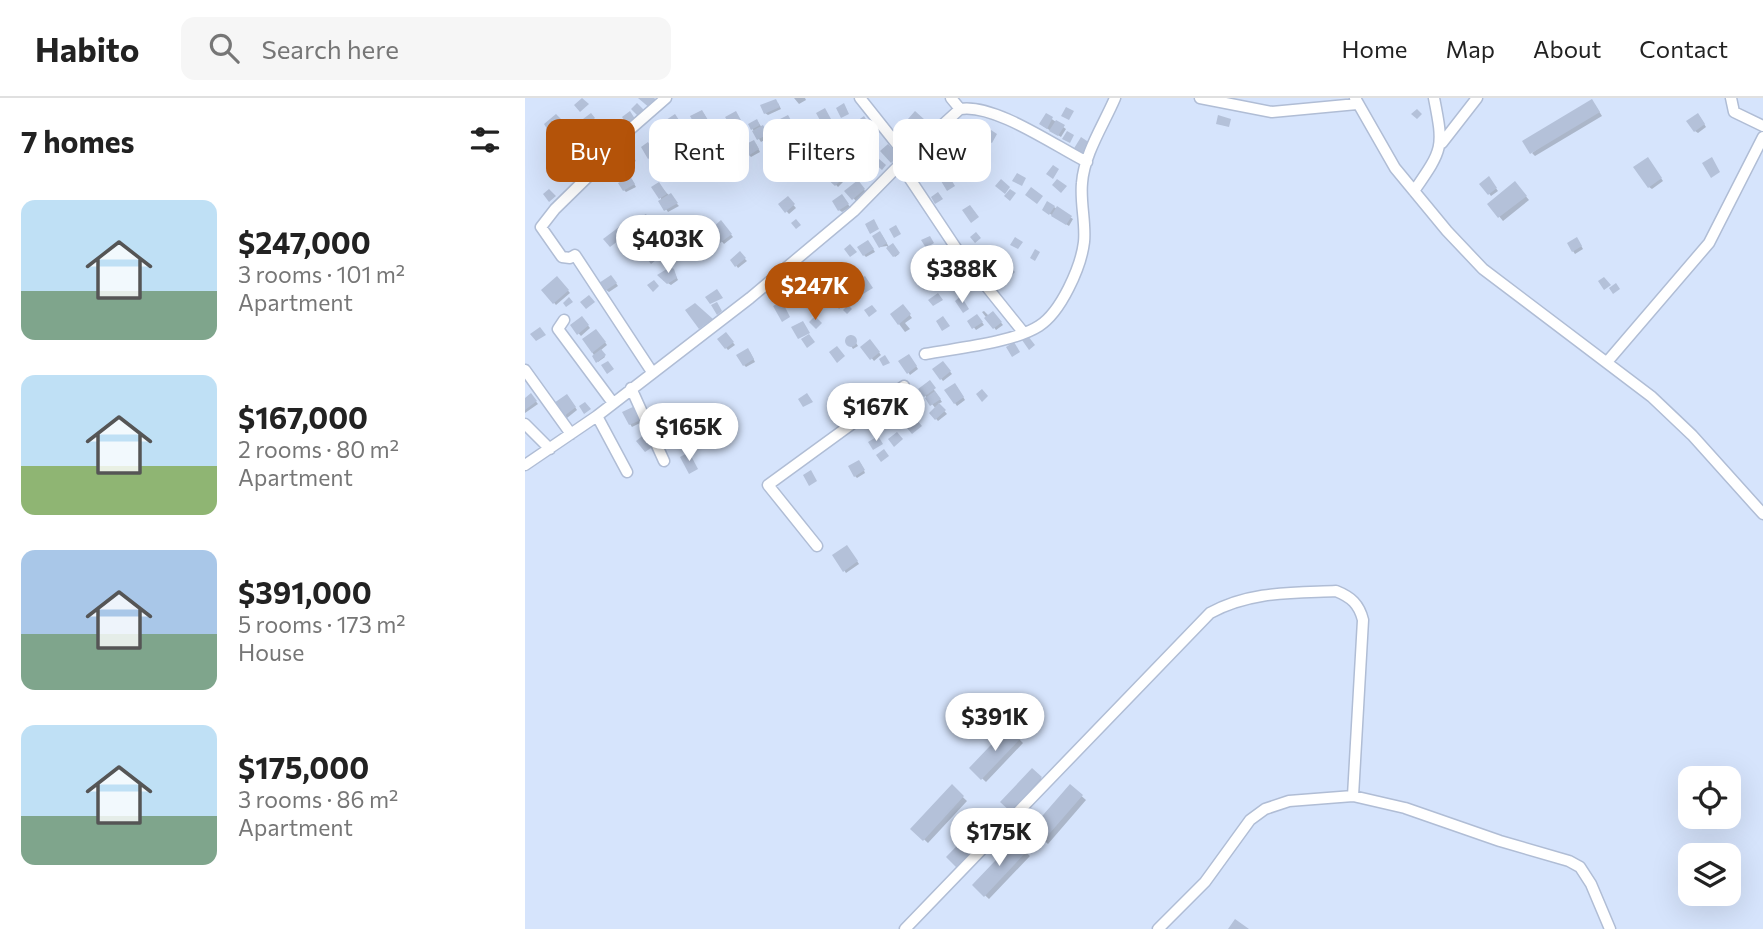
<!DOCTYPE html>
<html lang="en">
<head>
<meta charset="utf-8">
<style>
	body { margin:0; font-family:Commissioner,sans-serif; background:#f6f6f6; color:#222; height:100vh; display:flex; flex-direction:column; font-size:26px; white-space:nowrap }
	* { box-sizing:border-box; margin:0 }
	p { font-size:23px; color:#767676 }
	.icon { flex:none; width:38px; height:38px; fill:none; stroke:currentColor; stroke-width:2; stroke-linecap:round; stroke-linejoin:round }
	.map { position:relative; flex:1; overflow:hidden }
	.panel { display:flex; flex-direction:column; background:#fff; width:525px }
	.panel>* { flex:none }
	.guide { position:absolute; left:21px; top:21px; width:665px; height:63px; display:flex; gap:14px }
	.fabs { position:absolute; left:1153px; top:668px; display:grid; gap:14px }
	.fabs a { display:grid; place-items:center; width:63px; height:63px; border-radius:14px; background:#fff; box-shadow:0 7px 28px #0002; font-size:35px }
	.price { position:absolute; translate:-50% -60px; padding:0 16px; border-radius:24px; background:#fff; color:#222; font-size:23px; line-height:46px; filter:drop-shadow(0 2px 4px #0008) }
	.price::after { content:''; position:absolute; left:50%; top:42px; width:21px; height:16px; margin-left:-10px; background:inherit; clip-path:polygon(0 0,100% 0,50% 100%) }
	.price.selected { background:#b45309; color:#fff }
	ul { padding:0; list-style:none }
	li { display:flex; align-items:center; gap:21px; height:175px; padding:0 21px }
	li span { display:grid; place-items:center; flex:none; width:196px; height:140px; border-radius:14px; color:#555 }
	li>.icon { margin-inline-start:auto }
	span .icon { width:84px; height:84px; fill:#fffc; stroke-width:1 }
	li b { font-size:30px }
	h2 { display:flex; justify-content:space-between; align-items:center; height:84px; padding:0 21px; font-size:30px }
	.pill { padding:0 24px; border-radius:14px; background:#fff; box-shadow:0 7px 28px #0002; font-size:24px; line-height:63px }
	.pill.selected { background:#b45309; color:#fff }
	header { display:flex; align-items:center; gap:42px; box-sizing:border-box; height:98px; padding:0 35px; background:#fff; border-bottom:2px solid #e0e0e0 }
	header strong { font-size:33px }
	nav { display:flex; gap:38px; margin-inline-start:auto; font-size:24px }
	.search { width:490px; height:63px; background:#f6f6f6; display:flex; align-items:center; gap:18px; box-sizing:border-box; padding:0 24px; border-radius:14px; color:#767676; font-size:26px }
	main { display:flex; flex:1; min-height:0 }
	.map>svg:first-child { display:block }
	.shadow { fill:#0003 }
	.building { fill:#b4c1d9 }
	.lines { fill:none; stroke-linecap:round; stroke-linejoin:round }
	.minor-casing { stroke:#b0bdd5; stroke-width:13 }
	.minor { stroke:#fff; stroke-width:10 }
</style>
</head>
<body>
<header>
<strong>Habito</strong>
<div class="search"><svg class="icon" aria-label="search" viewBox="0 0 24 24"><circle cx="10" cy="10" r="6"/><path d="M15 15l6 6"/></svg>Search here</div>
<nav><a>Home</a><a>Map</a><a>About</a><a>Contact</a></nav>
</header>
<main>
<section class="panel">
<h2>7 homes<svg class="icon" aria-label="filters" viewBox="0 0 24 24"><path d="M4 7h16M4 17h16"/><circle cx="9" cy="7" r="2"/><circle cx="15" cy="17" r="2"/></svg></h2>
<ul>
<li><span style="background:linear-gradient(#bfe0f5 65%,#7fa58c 0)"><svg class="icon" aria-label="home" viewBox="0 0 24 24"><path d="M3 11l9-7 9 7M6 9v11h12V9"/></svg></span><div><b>$247,000</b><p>3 rooms · 101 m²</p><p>Apartment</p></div></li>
<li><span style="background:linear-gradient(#bfe0f5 65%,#8fb573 0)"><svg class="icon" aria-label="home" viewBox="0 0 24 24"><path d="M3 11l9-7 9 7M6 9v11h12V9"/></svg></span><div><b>$167,000</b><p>2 rooms · 80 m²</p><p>Apartment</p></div></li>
<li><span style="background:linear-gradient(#a9c7e8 60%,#7fa58c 0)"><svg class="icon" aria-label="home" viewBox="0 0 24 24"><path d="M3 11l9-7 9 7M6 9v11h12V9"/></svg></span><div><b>$391,000</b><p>5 rooms · 173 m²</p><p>House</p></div></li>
<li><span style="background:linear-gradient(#bfe0f5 65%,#7fa58c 0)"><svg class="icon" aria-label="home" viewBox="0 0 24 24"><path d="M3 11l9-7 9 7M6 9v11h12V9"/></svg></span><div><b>$175,000</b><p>3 rooms · 86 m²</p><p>Apartment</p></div></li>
</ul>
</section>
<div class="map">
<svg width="1238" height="831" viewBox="0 0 1238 831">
	<rect width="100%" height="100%" fill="#d6e4fc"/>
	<path class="shadow" d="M269,0H280L281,2L274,6Z
		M253,5L256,11L243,17L240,15Z
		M1070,7L1077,18L1010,58L1007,55Z
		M179,16L184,25L175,31L167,19Z
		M521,17L541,31L536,39L518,28Z
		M31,18L38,27L28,35L21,26Z
		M1175,19L1181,29L1173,35L1170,33Z
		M152,21L168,44L156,51L150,32Z
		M232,23L244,39L236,44L225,27Z
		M344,34L352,44L344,50L342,48Z
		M316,39L324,49L318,54L309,44Z
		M231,46L235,54L226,59L224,57Z
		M1125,64L1138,83L1127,91L1124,89Z
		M303,68L318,84L313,89L298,72Z
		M964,81L973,93L966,98L957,86Z
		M107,82L111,89L101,94L99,92Z
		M332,84L341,94L331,103L322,93Z
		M136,89L154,108L143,114L136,104Z
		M994,90L1004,102L978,123L964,106Z
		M263,101L271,110L264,116L256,107Z
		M319,101L325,109L317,114L314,112Z
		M529,109L548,121L544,128L519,112Z
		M196,125L208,139L199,146L187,132Z
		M357,137L364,149L367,147L374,156L370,159L362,148L355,149Z
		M175,141L186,155L177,161L175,159Z
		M1054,144L1058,151L1050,156L1048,153Z
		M345,146L350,154L341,159L339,157Z
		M215,156L222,163L213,170L207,162Z
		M148,172L153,182L146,187L138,182Z
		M32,180L45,195L31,207L18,192Z
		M88,181L93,188L84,194L81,192Z
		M282,181L288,189L277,197L271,189Z
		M378,208L387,220L380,225L385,231L380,234L374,226Z
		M459,213L464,218L468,215L478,227L471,232L457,214Z
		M57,220L65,230L56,238L47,228Z
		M454,220L459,227L451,232L444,223Z
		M73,235L82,247L76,252L80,259L73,264L60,242Z
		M201,237L210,247L203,252L194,242Z
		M326,237L333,248L328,251L321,240Z
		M345,243L356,257L349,263L338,249Z
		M225,254L230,264L221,269L219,267Z
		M386,260L393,271L385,277L383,274Z
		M418,265L427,276L418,283L409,272Z
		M404,284L417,304L413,306L422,316L413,323L406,315L411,311L395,291Z
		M432,289L440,302L432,308L421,292Z
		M8,300L13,306L0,315V302Z
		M44,300L52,312L42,320L40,317Z
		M109,311L117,324L107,329L105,326Z
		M336,366L340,375L332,380L330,378Z
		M324,451L334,466L321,475L319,472Z
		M484,631L498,645L461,684L446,670Z
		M507,672L520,684L491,716L478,704Z
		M545,688L561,702L523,746L508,732Z
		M427,689L442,703L403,745L388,731Z
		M490,744L505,758L464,801L449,787Z"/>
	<path class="building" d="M57,0L64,6L55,14L49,7Z
		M113,0H129L133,3L126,11Z
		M251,1L255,9L239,16L235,7Z
		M1067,1L1075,14L1005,56L997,43Z
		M112,5L121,14L115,20L106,11Z
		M319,5L324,16L316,20L311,10Z
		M541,9L549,13L544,22L536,18Z
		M300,10L306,21L297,26L291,15Z
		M892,11L897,16L892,21L886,16Z
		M177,12L183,22L171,29L165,18Z
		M105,13L112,24L104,29L97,19Z
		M211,13L217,24L207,30L200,19Z
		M390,13L400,22L393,29L383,21Z
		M66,15L70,20L62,27L58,21Z
		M521,15L528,19L522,31L514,26Z
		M1173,15L1180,26L1169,34L1161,23Z
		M31,16L38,23L24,34L19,26Z
		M150,16L158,28L149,34L141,22Z
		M263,17L267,24L257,30L253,22Z
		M693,17L706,21L704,29L691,26Z
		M339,18L344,26L337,30L332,23Z
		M232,21L235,27L226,32L223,26Z
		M531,22L540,27L533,38L524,33Z
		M92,24L97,33L86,39L82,30Z
		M322,26L329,35L321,40L314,31Z
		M238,27L243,36L232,42L227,33Z
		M70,29L75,36L66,42L62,35Z
		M160,29L167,41L153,50L146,38Z
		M304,30L309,38L300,43L295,35Z
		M342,30L351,41L340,49L332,37Z
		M133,31L140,43L132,49L124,37Z
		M466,32L472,36L467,45L460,41Z
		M542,33L549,37L545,45L537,41Z
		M219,34L223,43L218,45L214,36Z
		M82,35L87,43L76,50L71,42Z
		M316,37L323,46L314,53L307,44Z
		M291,38L296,48L286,53L281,43Z
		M556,39L565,45L557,58L548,52Z
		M229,42L234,51L223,58L217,48Z
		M436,43L446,52L441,59L430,50Z
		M450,43L456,49L452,53L446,48Z
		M123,44L130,56L123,61L116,49Z
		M363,46L374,58L366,65L355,53Z
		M49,47L57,57L48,64L40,55Z
		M102,49L111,63L104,67L95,53Z
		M198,49L203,58L194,63L189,54Z
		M403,49L411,60L404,66L396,55Z
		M1123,59L1137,80L1123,90L1108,69Z
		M1187,59L1195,74L1186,80L1177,65Z
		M93,60L99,70L91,75L85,65Z
		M184,60L187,67L181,70L177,63Z
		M205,60L210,67L201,72L197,65Z
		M353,60L361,67L357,72L349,65Z
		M337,61L342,67L333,76L327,69Z
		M303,65L307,70L300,77L295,72Z
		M528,67L534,71L528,81L521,76Z
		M308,71L317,81L310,88L300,79Z
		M421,73L430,88L422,93L413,78Z
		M492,75L501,80L497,88L487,83Z
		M105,78L110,86L98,93L93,85Z
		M964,78L972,90L963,97L954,86Z
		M476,81L485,89L480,96L470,88Z
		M532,81L542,88L536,95L527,87Z
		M333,82L340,91L327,102L319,93Z
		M990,83L1002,98L973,120L962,106Z
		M134,84L142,96L134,101L126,89Z
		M506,89L518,98L512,106L500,97Z
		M24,91L31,98L24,104L18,96Z
		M485,91L491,95L485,103L479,98Z
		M413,94L418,101L410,106L406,99Z
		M146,95L153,105L139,113L133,103Z
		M317,96L324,106L313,113L307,103Z
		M263,98L270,106L260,115L253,106Z
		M522,103L530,108L524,117L517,112Z
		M445,107L454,119L446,125L437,112Z
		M532,108L547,118L541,127L526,118Z
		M121,116L126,125L117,130L112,121Z
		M271,121L276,127L271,131L266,125Z
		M349,121L354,131L345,136L340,126Z
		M196,122L207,136L195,145L185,132Z
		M371,127L376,136L369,140L364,131Z
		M94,129L101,137L85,149L78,141Z
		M355,133L362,145L354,150L347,138Z
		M451,134L456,140L450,145L445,139Z
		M173,136L185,152L174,160L166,141Z
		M405,138L409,145L401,150L396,142Z
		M490,139L498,144L493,151L485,147Z
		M1052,139L1057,148L1047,154L1042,145Z
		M343,142L349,151L338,158L332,149Z
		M368,145L375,155L368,159L361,150Z
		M325,146L332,154L325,159L319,151Z
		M125,150L135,159L126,166L118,155Z
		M161,150L166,157L160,162L155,155Z
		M510,151L515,154L510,163L505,160Z
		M215,153L221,160L210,169L205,162Z
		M483,167L490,174L484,180L477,173Z
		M145,169L149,171L152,180L142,186L132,177Z
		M432,170L437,179L428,185L422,177Z
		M86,177L92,185L80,193L74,185Z
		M32,178L44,192L28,206L16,192Z
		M340,178L348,190L338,196L330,185Z
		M282,179L288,186L274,196L268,189Z
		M403,179L408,186L399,192L394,185Z
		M1079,179L1086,187L1079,192L1073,183Z
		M129,182L134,188L128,194L122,187Z
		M1091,185L1095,191L1088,196L1084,190Z
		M192,191L198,200L185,206L180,199Z
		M291,191L297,197L292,203L285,196Z
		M413,195L418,202L408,208L403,202Z
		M64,197L70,204L61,211L55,204Z
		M314,198L321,205L314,211L308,204Z
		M436,198L444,211L438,215L430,203Z
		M44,199L48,204L41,209L38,205Z
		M257,203L265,219L257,224L248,208Z
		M192,204L197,213L192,217L186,207Z
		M170,205L188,221L174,231L160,212Z
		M378,206L386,216L373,227L365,216Z
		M323,207L327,211L322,216L318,212Z
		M347,207L352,213L344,219L339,212Z
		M468,213L477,224L468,231L459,220Z
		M452,216L458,224L447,231L442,223Z
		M57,218L64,227L52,237L45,227Z
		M290,218L297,225L291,231L284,224Z
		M418,218L425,228L417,233L411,223Z
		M278,223L285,235L273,241L266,229Z
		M15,229L21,237L11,243L5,236Z
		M71,231L81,244L67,255L57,241Z
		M201,234L209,244L200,251L192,241Z
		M284,236L290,244L282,250L276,241Z
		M320 243a6 6 0 1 1 12 0a6 6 0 1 1-12 0Z
		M503,238L510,247L504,252L497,242Z
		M345,241L355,254L345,262L335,249Z
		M489,244L495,254L487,259L481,249Z
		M312,248L320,258L312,265L304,254Z
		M223,250L229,261L218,268L211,257Z
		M76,251L81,257L71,265L67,258Z
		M384,256L392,268L382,276L373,263Z
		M360,257L365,265L358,268L354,261Z
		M83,263L89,271L82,276L76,267Z
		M418,263L426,273L415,282L407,271Z
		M405,282L411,290L399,299L393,291Z
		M430,285L439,299L429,306L419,292Z
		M457,291L463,298L457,304L451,296Z
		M410,293L416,301L405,308L400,300Z
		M6,295L12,303L0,312V300Z
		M282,295L288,304L278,309L273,301Z
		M42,296L51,309L38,319L29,305Z
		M60,304L66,311L59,316L54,308Z
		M414,305L421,312L410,322L404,315Z
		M146,306L155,319L147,324L138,311Z
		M110,308L116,322L104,327L97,314Z
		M392,322L397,328L387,336L382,330Z
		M372,334L378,341L369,349L363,341Z
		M120,336L129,348L120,354L111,343Z
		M353,338L358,346L348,352L343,344Z
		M359,351L364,358L356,364L351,357Z
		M164,354L173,371L164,376L155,359Z
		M334,362L340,372L329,379L323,368Z
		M286,372L292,383L284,388L278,377Z
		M322,447L333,463L318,474L307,457Z
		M484,628L496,640L456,682L444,670Z
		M507,670L517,679L486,714L475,704Z
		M427,686L439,698L398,743L385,731Z
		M545,686L558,697L518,743L505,732Z
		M461,718L472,728L432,770L421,759Z
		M490,742L502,753L459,799L447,787Z
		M710,821L724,831H703Z"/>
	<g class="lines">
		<defs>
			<path id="minor" d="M335,0L382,59
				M426,0L435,11
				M675,0L747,14L832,6
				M830,0L870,70L922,133L958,171L1127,299L1167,337L1238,416
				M1206,0L1209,14L1238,28
				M917,45L952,0
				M375,66L433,153L498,234
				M889,93C918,51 919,50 909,0
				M39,222L33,231L88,305
				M400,256C432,250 487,245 514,228C536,214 556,169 559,144C561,125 555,104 557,85C559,56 579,26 590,0
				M1082,264L1184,145L1238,39
				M0,272L46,336
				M127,274L50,157L45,160L37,159L16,129L30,111L76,66L86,48L141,0
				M106,290L139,363
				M72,318L102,374
				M0,326L25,351
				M0,367L72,318L225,200L329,113L382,59L435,11C469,5 530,48 562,64
				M292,448L243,387L379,288
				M380,831L685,515C725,493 767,495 811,493C826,499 834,506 838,522L828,698
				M633,831L680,784L725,722L740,711L764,703L828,698L880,710L975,743L1044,763L1055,769L1066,786L1085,831"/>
		</defs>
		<use href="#minor" class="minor-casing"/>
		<use href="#minor" class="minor"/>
	</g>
</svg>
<div class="fabs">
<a><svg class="icon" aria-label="locate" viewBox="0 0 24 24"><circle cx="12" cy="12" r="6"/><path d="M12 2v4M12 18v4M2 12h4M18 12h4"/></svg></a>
<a><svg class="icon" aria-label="layers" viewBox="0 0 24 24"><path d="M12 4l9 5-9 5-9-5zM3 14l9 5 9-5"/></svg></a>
</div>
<b class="price" style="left:143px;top:177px">$403K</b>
<b class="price" style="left:437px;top:207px">$388K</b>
<b class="price selected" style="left:290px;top:224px">$247K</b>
<b class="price" style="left:351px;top:345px">$167K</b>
<b class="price" style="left:164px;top:365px">$165K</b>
<b class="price" style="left:470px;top:655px">$391K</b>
<b class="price" style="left:474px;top:770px">$175K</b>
<div class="guide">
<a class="pill selected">Buy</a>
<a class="pill">Rent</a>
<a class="pill">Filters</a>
<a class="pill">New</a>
</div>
</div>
</main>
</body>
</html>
